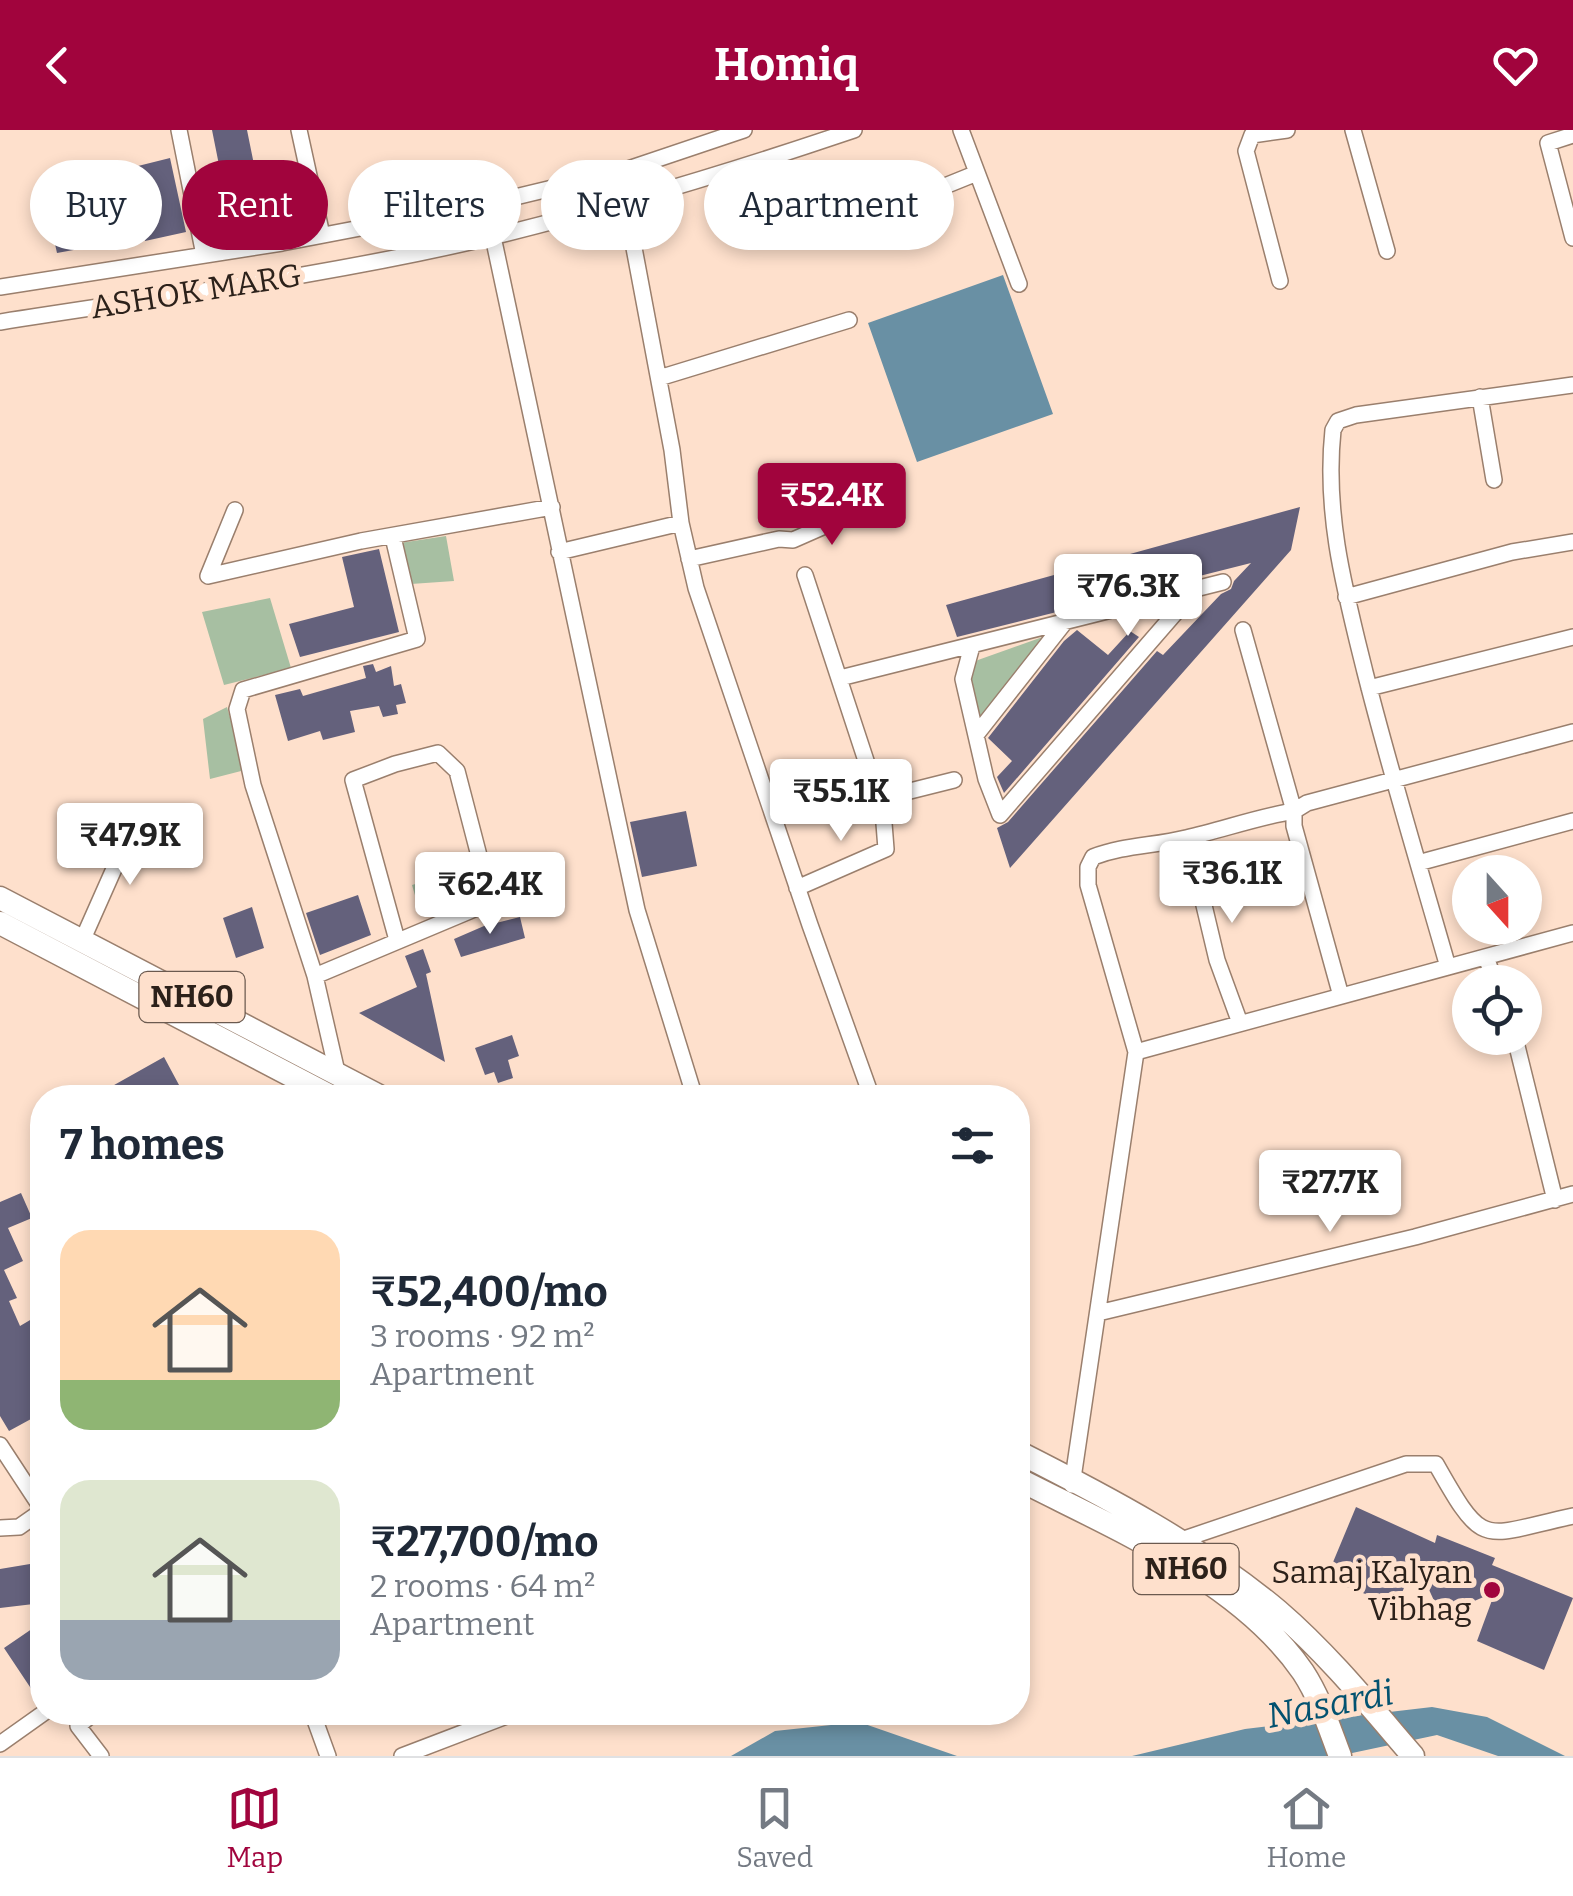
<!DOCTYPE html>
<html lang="en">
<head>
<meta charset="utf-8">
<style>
	body { margin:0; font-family:Bitter,serif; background:#f2f2f3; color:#1f2937; height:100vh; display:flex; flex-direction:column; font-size:38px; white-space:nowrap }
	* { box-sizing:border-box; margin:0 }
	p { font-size:32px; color:#747a83 }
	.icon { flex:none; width:55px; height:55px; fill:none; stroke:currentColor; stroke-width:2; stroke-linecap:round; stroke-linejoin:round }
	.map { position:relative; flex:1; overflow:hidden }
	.sheet { position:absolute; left:30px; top:955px; width:1000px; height:640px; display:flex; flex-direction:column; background:#fff; border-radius:40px; box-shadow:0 5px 15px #0003 }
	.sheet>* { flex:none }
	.hud { position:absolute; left:30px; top:30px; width:1000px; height:90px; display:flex; gap:20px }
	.needle { width:65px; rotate:159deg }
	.controls { position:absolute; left:1452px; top:725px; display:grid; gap:20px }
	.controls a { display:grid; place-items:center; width:90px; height:90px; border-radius:50%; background:#fff; box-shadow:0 5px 15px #0003; font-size:50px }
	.price { position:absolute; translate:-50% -85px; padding:0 22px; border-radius:10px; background:#fff; color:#222; font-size:32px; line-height:65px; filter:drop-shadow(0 2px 5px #0008) }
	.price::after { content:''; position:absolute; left:50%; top:60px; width:30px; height:22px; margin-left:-15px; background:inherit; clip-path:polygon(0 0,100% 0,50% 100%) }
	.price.selected { background:#a1043d; color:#fff }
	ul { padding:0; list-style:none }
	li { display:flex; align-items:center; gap:30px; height:250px; padding:0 30px }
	li span { display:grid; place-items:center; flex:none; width:280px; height:200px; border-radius:30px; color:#555 }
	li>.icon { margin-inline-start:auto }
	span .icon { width:120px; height:120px; fill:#fffc; stroke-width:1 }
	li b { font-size:42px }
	h2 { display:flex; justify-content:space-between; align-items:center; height:120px; padding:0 30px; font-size:42px }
	.pill { padding:0 35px; border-radius:45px; background:#fff; box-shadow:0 5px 15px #0003; font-size:35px; line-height:90px }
	.pill.selected { background:#a1043d; color:#fff }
	header { display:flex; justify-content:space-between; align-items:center; height:130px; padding:0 30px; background:#a1043d; color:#fff; font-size:45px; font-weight:700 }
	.dock { display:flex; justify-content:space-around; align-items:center; height:140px; border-top:2px solid #e0e1e3; background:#fff; font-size:28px; color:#747a83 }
	.dock a { display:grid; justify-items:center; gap:5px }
	.dock .selected { color:#a1043d }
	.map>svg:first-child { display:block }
	.green { fill:#a7bfa2 }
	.water { fill:#6990a4 }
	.building { fill:#64617c }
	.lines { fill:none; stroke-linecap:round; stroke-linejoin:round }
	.minor-casing { stroke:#9a7f6d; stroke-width:18 }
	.highway-casing { stroke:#9a7f6d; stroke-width:25 }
	.minor { stroke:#fff; stroke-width:15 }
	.highway { stroke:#fff; stroke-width:22 }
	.poi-dot { fill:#a1043d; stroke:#fee0cc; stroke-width:4 }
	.labels { text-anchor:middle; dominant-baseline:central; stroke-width:10; stroke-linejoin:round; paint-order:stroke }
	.shield { fill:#fee0cc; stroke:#6b5a4f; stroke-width:2.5 }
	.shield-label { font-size:30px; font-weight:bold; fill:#2c211a }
	.street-label { font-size:32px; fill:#2c211a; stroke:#fee0cc }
	.poi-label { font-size:32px; fill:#2c211a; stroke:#fee0cc; text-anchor:end }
	.water-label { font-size:35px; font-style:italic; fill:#035270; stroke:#fee0cc }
</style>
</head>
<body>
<header><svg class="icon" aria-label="back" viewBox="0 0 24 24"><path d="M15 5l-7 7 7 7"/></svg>Homiq<svg class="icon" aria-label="heart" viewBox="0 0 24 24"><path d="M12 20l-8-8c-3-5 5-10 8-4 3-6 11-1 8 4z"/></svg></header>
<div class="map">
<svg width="1573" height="1626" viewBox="0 0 1573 1626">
	<rect width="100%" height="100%" fill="#fee0cc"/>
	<path class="green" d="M446,406L454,451L411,454L400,413Z
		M270,468L291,538L224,555L202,482Z
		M1051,504L975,594L968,537L978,530Z
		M227,577L245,640L210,649L203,589Z
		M466,739L475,770L421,786L412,755Z"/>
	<path class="water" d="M1003,145L1053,284L917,332L868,193Z
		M1432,1577L1487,1587L1565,1626H1498L1437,1605L1338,1626H1132L1245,1599Z
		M859,1592L957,1626H731L775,1601Z"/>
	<path class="building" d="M212,0H247L263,79L229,85Z
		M170,28L186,102L145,111L130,38Z
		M75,43L90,117L57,123L41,52Z
		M1300,377L1291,420L1010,738L997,698L1008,692L1157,521L1163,525L1221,464L1231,459L1234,451L1251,433L957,507L946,475Z
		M379,419L399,502L300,527L289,494L354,477L342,427Z
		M1077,500L1108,525L1130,501L1139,507L1004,663L997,647L1012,631L988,608L1064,511Z
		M373,534L376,542L391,536L394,556L401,554L406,573L396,575L398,584L383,587L379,576L350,581L355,602L323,610L320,601L288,611L275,565L300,559L303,566L366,548L363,536Z
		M686,681L697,736L642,747L630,692Z
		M358,765L371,805L320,825L306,783Z
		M252,777L264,818L236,828L223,788Z
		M520,787L525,808L461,827L454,809L484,796Z
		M423,819L431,842L426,844L445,932L359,883L417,857L405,826Z
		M512,905L519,926L508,930L513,948L498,953L494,942L485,945L475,918Z
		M164,927L186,968H91Z
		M21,1063L32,1088L8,1098L23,1131L4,1140L17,1168L9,1171L20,1196L42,1183V1283L9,1301L0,1286V1072Z
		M1356,1377L1435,1413L1437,1405L1495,1428L1492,1435L1573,1468L1544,1540L1477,1511L1495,1462L1456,1479L1450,1477L1440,1490L1430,1489L1436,1475L1415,1429L1397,1476L1326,1449Z
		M42,1432V1473L0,1478V1439Z
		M42,1492V1571L40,1572L4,1518Z"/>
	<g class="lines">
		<defs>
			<path id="minor" d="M179,0L204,125
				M299,0L322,105
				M961,0L1019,154
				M1353,0L1387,121
				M1573,5L1548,13L1573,108
				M625,70L672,320L681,393
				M486,74L637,780L695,968
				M888,79L977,43
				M1280,151L1246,21L1252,5L1287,0
				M0,157L282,113L486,74L619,42L744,0
				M0,192C165,166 333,145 496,106C617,76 736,40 854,0
				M659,248L849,190
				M1480,267L1494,350
				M235,380L208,446L361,411L552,377
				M559,422L681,393L696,458L810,795L872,968
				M689,429L779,409L793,410L852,384
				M1346,467L1512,422L1573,412
				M972,516L963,549L986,649L1000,685L1196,459
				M840,548L1223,452
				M1369,558L1573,507
				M976,605L1065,492
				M882,668L954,650
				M1188,708L1217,830L1240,893
				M1418,733L1573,691
				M797,758L886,719L882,668L874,655L805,445
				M82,811L137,687
				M1486,827L1495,852
				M1448,837C1420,739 1390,641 1365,542C1345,461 1324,384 1333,300L1338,291L1356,285L1573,255
				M315,846L491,772L457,641L438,623L395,634L353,650L397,810
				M1341,866L1294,696V681L1307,673L1573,602
				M1515,908L1555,1070
				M1136,922L1088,755V737L1093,727C1124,715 1154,716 1186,708C1222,700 1257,687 1294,681L1243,500
				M337,942L315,846L253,655L237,579L243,560L417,509L393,407
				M1098,1183L1415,1107L1573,1064
				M0,1315L42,1379
				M1072,1355L1136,922L1573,803
				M0,1398L19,1397L42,1381
				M1178,1411L1406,1334H1436C1485,1421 1481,1406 1573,1386
				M95,1582L78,1596L101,1626
				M312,1582L328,1626
				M0,1614L45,1582
				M402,1626L517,1582"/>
			<path id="highway" d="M0,768L383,968
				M0,793L334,968
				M1018,1322C1107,1367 1200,1416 1278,1481C1328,1524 1370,1576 1413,1626
				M1018,1349C1113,1398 1240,1450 1303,1542C1320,1568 1329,1597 1340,1626"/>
		</defs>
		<use href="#minor" class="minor-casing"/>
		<use href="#highway" class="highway-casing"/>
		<use href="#minor" class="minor"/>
		<use href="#highway" class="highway"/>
	</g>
	<circle class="poi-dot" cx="1492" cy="1460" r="10"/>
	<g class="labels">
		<g class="shield">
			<rect x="139.5" y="842" width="105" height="50" rx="8"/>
			<rect x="1133.5" y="1414" width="105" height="50" rx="8"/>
		</g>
		<g class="shield-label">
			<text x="192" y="867">NH60</text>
			<text x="1186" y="1439">NH60</text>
		</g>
		<g class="street-label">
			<text transform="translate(196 161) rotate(-9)">ASHOK MARG</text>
		</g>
		<g class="poi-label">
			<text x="1472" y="1442">Samaj Kalyan<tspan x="1472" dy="37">Vibhag</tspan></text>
		</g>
		<g class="water-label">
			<text transform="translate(1330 1574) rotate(-11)">Nasardi</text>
		</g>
	</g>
</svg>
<div class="controls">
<a><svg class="needle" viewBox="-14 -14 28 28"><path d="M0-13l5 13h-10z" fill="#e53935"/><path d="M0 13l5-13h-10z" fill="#747a83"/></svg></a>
<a><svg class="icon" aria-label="locate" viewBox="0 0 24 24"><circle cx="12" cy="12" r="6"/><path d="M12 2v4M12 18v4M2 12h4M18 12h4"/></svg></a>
</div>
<b class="price selected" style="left:832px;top:418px">₹52.4K</b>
<b class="price" style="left:1128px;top:509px">₹76.3K</b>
<b class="price" style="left:841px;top:714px">₹55.1K</b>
<b class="price" style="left:130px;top:758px">₹47.9K</b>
<b class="price" style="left:1232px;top:796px">₹36.1K</b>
<b class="price" style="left:490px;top:807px">₹62.4K</b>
<b class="price" style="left:1330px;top:1105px">₹27.7K</b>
<div class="hud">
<a class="pill">Buy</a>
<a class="pill selected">Rent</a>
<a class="pill">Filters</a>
<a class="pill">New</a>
<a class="pill">Apartment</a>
</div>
<section class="sheet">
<h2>7 homes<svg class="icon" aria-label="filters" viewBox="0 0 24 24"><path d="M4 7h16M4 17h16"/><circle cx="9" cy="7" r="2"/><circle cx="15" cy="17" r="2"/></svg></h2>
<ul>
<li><span style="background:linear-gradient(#ffd9b3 75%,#8fb573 0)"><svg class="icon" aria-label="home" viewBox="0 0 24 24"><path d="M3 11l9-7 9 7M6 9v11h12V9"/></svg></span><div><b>₹52,400/mo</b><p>3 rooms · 92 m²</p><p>Apartment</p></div></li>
<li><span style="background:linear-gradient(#dfe7d0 70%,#9aa5b1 0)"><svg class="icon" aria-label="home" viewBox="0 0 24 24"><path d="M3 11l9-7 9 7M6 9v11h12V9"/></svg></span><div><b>₹27,700/mo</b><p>2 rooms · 64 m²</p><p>Apartment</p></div></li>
</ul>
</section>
</div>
<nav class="dock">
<a class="selected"><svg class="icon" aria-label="map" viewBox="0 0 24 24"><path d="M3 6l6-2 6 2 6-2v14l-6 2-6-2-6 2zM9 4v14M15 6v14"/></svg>Map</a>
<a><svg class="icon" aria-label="saved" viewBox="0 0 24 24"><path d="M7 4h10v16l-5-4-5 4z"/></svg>Saved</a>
<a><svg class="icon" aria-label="home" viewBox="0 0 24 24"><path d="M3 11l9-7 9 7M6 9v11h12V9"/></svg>Home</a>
</nav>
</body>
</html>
